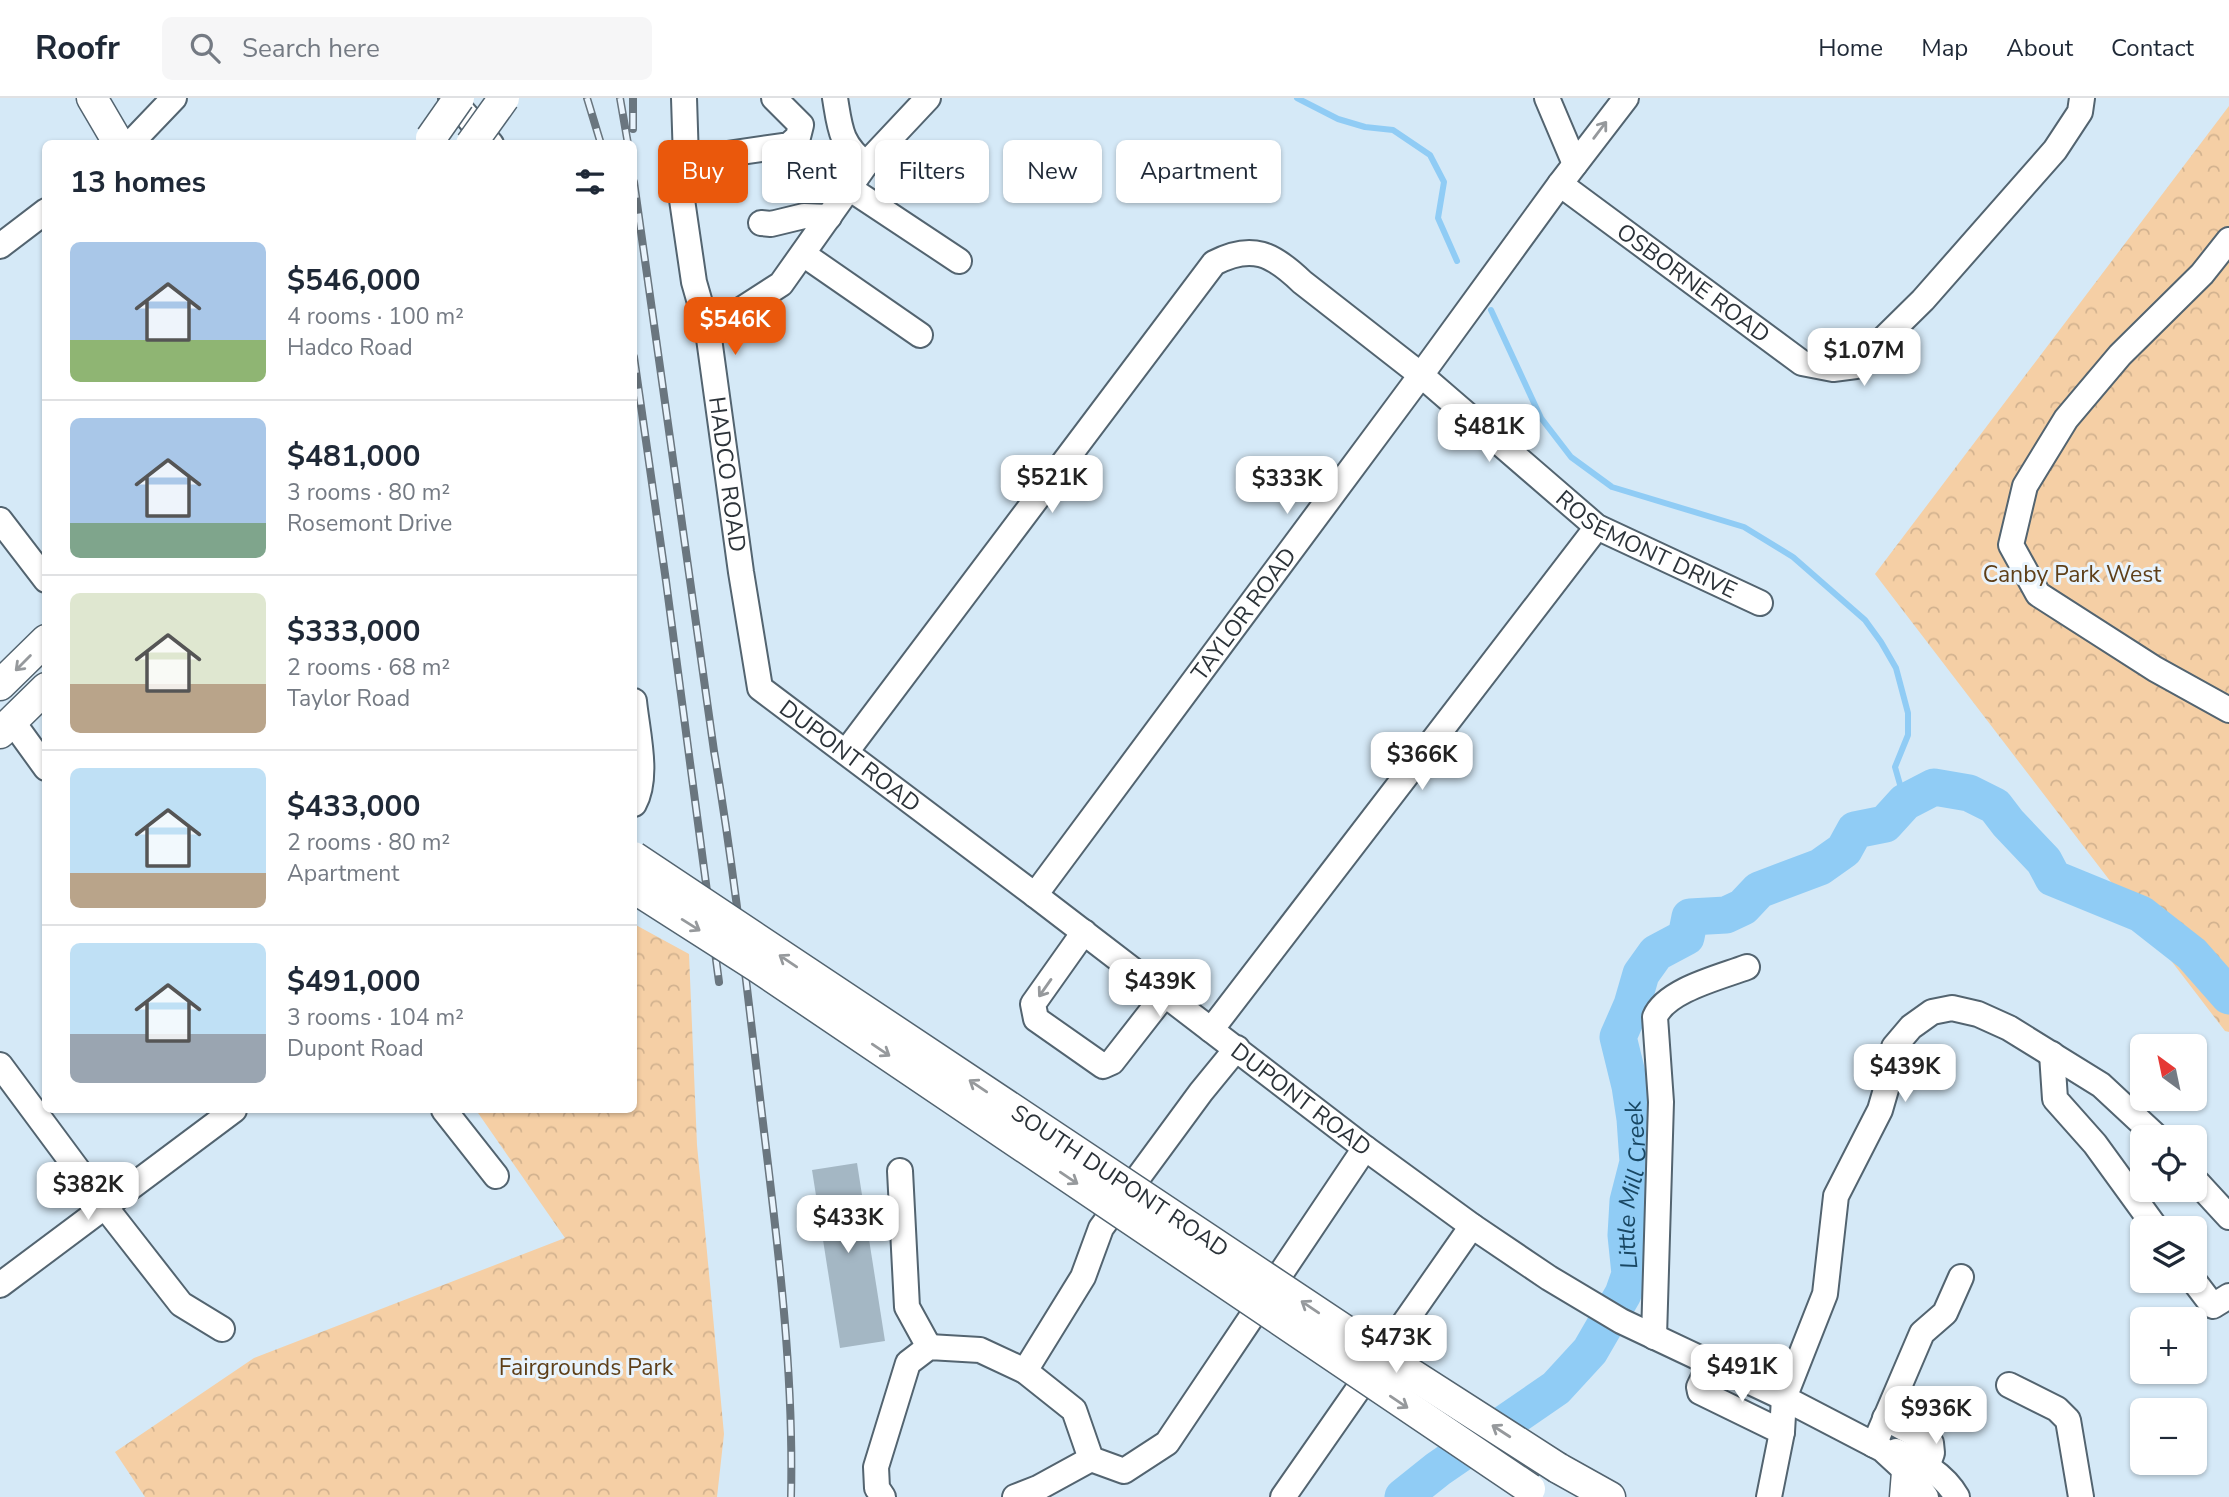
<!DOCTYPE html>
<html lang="en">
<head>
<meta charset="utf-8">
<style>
	body { margin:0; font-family:"Nunito Sans",sans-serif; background:#f6f6f7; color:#1f2937; height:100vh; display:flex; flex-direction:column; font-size:26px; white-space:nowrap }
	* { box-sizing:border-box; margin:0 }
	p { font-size:23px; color:#747a83 }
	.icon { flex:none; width:38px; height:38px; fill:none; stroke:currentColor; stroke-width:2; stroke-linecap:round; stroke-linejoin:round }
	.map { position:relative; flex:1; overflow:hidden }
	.panel { position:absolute; left:42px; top:42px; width:595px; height:973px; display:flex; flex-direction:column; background:#fff; border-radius:10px; box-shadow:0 2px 5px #0004 }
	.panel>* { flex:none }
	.guide { position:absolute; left:658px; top:42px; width:665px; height:63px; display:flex; gap:14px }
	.needle { width:46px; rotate:327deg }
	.fabs { position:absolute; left:2130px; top:936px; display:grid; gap:14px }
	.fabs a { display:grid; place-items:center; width:77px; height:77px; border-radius:10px; background:#fff; box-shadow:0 2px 5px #0004; font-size:35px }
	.price { position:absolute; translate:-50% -60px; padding:0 16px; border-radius:14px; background:#fff; color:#222; font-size:23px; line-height:46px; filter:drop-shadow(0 2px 4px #0008) }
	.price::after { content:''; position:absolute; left:50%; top:42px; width:21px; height:16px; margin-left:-10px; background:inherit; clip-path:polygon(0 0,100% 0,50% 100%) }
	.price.active { background:#ea580c; color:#fff }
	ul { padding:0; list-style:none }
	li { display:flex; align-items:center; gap:21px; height:175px; padding:0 28px }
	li+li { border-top:2px solid #e0e1e3 }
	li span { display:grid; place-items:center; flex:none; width:196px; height:140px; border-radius:10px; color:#555 }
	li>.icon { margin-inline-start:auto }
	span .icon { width:84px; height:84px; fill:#fffc; stroke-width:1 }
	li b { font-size:30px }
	h2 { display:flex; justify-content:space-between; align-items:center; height:84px; padding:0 28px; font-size:30px }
	.chip { padding:0 24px; border-radius:10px; background:#fff; box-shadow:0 2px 5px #0004; font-size:24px; line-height:63px }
	.chip.active { background:#ea580c; color:#fff }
	header { display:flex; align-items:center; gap:42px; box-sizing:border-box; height:98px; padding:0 35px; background:#fff; border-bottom:2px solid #e0e1e3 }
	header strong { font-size:33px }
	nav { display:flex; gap:38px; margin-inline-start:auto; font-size:24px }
	.search { width:490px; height:63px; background:#f6f6f7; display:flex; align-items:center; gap:18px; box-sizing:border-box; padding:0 24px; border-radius:10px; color:#747a83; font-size:26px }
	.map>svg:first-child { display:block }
	.park { fill:url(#park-crowns) }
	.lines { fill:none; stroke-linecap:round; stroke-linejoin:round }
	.stream { stroke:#90ccf5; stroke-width:6 }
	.river { stroke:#90ccf5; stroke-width:37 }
	.building { fill:#a4b7c4 }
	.minor-casing { stroke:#536470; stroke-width:28 }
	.major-casing { stroke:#536470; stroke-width:33 }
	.minor { stroke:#fff; stroke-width:24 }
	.major { stroke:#fff; stroke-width:30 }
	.rail-casing { stroke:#6a767f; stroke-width:8 }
	.rail { stroke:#e9f4fd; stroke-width:5; stroke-dasharray:16; stroke-linecap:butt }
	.major-bridge-casing { stroke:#536470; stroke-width:33; stroke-linecap:butt }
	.major-bridge { stroke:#fff; stroke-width:30 }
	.oneway { stroke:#96999c }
	.labels { text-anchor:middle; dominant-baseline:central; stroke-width:6; stroke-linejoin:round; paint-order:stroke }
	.street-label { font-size:23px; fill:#2c3339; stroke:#e9f4fd }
	.park-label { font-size:23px; fill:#5e3f18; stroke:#e9f4fd }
	.water-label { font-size:24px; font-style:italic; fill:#194763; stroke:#e9f4fd }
</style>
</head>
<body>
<header>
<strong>Roofr</strong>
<div class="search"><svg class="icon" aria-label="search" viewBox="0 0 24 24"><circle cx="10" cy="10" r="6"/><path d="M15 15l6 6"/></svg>Search here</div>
<nav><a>Home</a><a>Map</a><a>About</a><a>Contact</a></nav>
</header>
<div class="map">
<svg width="2229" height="1399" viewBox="0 0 2229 1399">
	<defs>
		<pattern id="park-crowns" width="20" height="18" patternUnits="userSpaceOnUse" patternTransform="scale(1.75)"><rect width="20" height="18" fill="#f5cfa5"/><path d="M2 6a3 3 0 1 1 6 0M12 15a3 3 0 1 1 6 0" fill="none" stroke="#d2b28f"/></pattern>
	</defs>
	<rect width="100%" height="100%" fill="#d5e9f7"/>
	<path class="park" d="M2229,8V934L2225,933L1875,476Z
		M634,826L689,856L697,1047L724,1336L717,1399H145L115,1354L254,1260L565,1140L476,1012H634Z"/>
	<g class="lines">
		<path class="stream" d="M1297,0L1338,21L1365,29L1393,32L1430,57L1444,84L1438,120L1457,163
			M1491,212L1541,320L1571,359L1612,389L1744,429L1793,459L1865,522L1881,544L1896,570L1908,615V637L1895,669L1905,704"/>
		<path class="river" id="s1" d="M1403,1399L1438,1371L1556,1290L1590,1253L1623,1196L1630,1176L1626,1137L1628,1103L1638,1064L1635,1021L1630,988L1618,939L1632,907L1641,876L1656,855L1686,839L1690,819L1726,817L1743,809L1759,792L1820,769L1844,752L1855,732L1885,726L1905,704L1934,689L1969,695L1995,708L2008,725L2044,763L2053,780L2141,816L2192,856L2229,898"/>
	</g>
	<path class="building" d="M857,1065L885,1243L840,1250L812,1072Z"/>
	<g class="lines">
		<defs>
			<g id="minor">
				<path d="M451,0L491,46"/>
				<path d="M684,0L686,62L680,75V88L694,184L708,233"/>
				<path d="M835,0C840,30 840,46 866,66"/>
				<path id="s2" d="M928,0L866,66L781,186L708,233L741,474L760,590L1035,797L1365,1050L1472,1128L1549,1180L1621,1223L1784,1300L1882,1351L1907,1374L1926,1399"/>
				<path d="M1547,0L1575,66"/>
				<path d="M130,46L174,0"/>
				<path d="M686,62L789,47L798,39L801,27L774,0"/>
				<path id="s3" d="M1560,86L1802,265L1833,271L1856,268L1923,202L2055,52L2080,14L2082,0"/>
				<path d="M849,90L959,163"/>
				<path d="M761,125L771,126L804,118L829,119"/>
				<path d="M2229,142L2202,176L2120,257L2066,321L2025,388L2011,447L2038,496L2155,571L2229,612"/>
				<path d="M0,148L46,113"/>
				<path d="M803,156L920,237"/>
				<path d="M0,422L46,482"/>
				<path d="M634,603C637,634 649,679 634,706"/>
				<path d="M12,623L46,670"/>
				<path id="s4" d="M846,654L1214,165C1252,145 1273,156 1302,184L1421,277L1597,429L1760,505"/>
				<path id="s5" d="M1035,797L1421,277L1560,86L1626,0"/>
				<path d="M1084,834L1033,906L1036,921L1103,968L1112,964L1165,896"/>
				<path d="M1211,932L1597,429"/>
				<path d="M1237,950L1201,994L1101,1130L1083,1179L1025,1273L1074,1312L1091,1361L1124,1373L1167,1345L1365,1050"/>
				<path d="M2052,956L2055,1001L2095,1046L2156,1130"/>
				<path d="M0,967L106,1110L181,1206L222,1231"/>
				<path d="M444,1012L496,1078"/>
				<path d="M900,1073L907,1209L929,1249"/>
				<path d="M2194,1081L2229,1119"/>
				<path d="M2194,1183L2213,1208L2229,1198"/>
				<path d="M0,1187L234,1012"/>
				<path d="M1654,1239L1661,1004L1655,919C1666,892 1721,879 1747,869"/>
				<path d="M1710,1266L1699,1289L1700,1294L1782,1334L1769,1399"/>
				<path d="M2009,1287L2057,1311L2068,1322L2081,1399"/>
				<path d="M1885,1320L1931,1345L1932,1355L1927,1369"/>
				<path d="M1782,1334L1784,1300L1825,1196L1836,1098L1880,1012L1889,981L1894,949L1911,929L1932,914L1952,910L1978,916L2009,930L2101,987L2158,1040"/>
				<path d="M1874,1347L1922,1235L1945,1215L1961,1179"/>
				<path d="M1896,1353C1920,1363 1944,1376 1957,1399"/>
				<path d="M883,1399L877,1390L876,1369L908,1265L929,1249L980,1252L1025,1273"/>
				<path d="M1015,1399L1038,1390L1091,1361"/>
				<path d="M1283,1399L1472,1128"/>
			</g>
			<path id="major" d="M92,0L119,46
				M0,587L46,542
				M0,635L46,590
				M1558,1370L1610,1399
				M1905,1399L1907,1374"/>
		</defs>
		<use href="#minor" class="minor-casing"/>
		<use href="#major" class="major-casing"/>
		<use href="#minor" class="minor"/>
		<use href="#major" class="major"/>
		<defs>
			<path id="rail" d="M587,0L601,46
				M620,0L628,46
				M633,31V0
				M634,84L714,653C735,776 748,901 763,1025C778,1149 794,1274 791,1399
				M634,259L666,483L719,884"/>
		</defs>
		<use href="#rail" class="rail-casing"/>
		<use href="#rail" class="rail"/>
		<defs>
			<g id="major-bridge">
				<path d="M431,40L459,0"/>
				<path d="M471,46L504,0"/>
				<path id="s6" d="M634,759L1385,1259L1558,1370"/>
				<path d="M634,790L756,868L1530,1391"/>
			</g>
		</defs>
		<use href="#major-bridge" class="major-bridge-casing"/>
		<use href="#major-bridge" class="major-bridge"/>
	</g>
	<defs><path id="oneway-shaft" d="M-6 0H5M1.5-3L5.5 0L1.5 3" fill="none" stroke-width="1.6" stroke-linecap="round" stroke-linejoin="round" transform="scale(1.75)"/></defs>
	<g class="oneway">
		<use href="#oneway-shaft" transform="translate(1600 32) rotate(-53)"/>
		<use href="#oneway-shaft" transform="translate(23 565) rotate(135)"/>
		<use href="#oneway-shaft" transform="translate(691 827) rotate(32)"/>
		<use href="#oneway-shaft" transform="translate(788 863) rotate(-146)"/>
		<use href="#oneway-shaft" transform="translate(1045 890) rotate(125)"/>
		<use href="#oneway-shaft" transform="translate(881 952) rotate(34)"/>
		<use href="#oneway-shaft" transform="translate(978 988) rotate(-146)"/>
		<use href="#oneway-shaft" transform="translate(1069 1080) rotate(34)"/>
		<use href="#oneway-shaft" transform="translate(1310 1209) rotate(-146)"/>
		<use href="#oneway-shaft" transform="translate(1399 1304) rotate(34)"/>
		<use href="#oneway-shaft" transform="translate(1501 1333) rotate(-147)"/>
	</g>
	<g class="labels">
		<g class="street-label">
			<text stroke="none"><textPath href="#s3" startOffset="166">OSBORNE ROAD</textPath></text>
			<text stroke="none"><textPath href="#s2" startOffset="469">HADCO ROAD</textPath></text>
			<text stroke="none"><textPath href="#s4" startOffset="1146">ROSEMONT DRIVE</textPath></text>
			<text stroke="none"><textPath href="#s5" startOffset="350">TAYLOR ROAD</textPath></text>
			<text stroke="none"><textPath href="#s2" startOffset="798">DUPONT ROAD</textPath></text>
			<text stroke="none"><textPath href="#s2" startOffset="1365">DUPONT ROAD</textPath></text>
			<text stroke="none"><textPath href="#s6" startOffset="584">SOUTH DUPONT ROAD</textPath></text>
		</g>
		<g class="park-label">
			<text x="2072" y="476">Canby Park West</text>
			<text x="586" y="1269">Fairgrounds Park</text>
		</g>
		<g class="water-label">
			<text stroke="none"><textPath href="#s1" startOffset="415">Little Mill Creek</textPath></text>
		</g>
	</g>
</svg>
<div class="fabs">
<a><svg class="needle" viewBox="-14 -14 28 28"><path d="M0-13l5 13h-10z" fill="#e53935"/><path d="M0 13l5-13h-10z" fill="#747a83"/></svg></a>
<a><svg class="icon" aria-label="locate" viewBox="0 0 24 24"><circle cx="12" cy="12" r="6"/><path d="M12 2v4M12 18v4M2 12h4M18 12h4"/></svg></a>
<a><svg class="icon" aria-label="layers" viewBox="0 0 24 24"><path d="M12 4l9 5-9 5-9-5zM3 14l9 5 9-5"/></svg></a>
<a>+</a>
<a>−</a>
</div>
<b class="price active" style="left:735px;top:259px">$546K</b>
<b class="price" style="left:1864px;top:290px">$1.07M</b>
<b class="price" style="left:1489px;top:366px">$481K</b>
<b class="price" style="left:1052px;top:417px">$521K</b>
<b class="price" style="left:1287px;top:418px">$333K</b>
<b class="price" style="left:1422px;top:694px">$366K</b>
<b class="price" style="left:1160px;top:921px">$439K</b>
<b class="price" style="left:1905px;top:1006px">$439K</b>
<b class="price" style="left:88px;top:1124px">$382K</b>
<b class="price" style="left:848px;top:1157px">$433K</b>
<b class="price" style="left:1396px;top:1277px">$473K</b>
<b class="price" style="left:1742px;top:1306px">$491K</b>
<b class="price" style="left:1936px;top:1348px">$936K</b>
<div class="guide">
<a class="chip active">Buy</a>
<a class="chip">Rent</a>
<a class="chip">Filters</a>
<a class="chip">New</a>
<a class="chip">Apartment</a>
</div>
<section class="panel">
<h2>13 homes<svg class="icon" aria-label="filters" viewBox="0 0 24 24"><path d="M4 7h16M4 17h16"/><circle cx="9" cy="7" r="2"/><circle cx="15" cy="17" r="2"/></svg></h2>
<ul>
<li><span style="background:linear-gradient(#a9c7e8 70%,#8fb573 0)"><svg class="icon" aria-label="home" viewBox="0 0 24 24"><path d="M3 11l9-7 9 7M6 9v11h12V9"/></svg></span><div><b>$546,000</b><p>4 rooms · 100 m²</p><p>Hadco Road</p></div></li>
<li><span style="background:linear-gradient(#a9c7e8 75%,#7fa58c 0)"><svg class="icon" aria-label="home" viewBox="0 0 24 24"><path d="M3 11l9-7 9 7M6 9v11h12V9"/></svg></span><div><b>$481,000</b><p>3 rooms · 80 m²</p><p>Rosemont Drive</p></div></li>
<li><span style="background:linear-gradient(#dfe7d0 65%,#b9a48a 0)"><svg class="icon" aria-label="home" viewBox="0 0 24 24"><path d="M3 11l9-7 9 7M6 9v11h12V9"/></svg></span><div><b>$333,000</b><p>2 rooms · 68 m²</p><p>Taylor Road</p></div></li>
<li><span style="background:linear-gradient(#bfe0f5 75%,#b9a48a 0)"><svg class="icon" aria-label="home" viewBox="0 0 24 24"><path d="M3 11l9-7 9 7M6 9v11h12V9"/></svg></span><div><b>$433,000</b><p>2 rooms · 80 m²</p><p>Apartment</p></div></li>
<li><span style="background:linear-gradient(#bfe0f5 65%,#9aa5b1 0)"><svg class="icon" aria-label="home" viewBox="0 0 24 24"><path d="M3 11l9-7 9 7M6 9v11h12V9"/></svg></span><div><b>$491,000</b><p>3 rooms · 104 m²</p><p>Dupont Road</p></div></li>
</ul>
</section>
</div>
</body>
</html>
